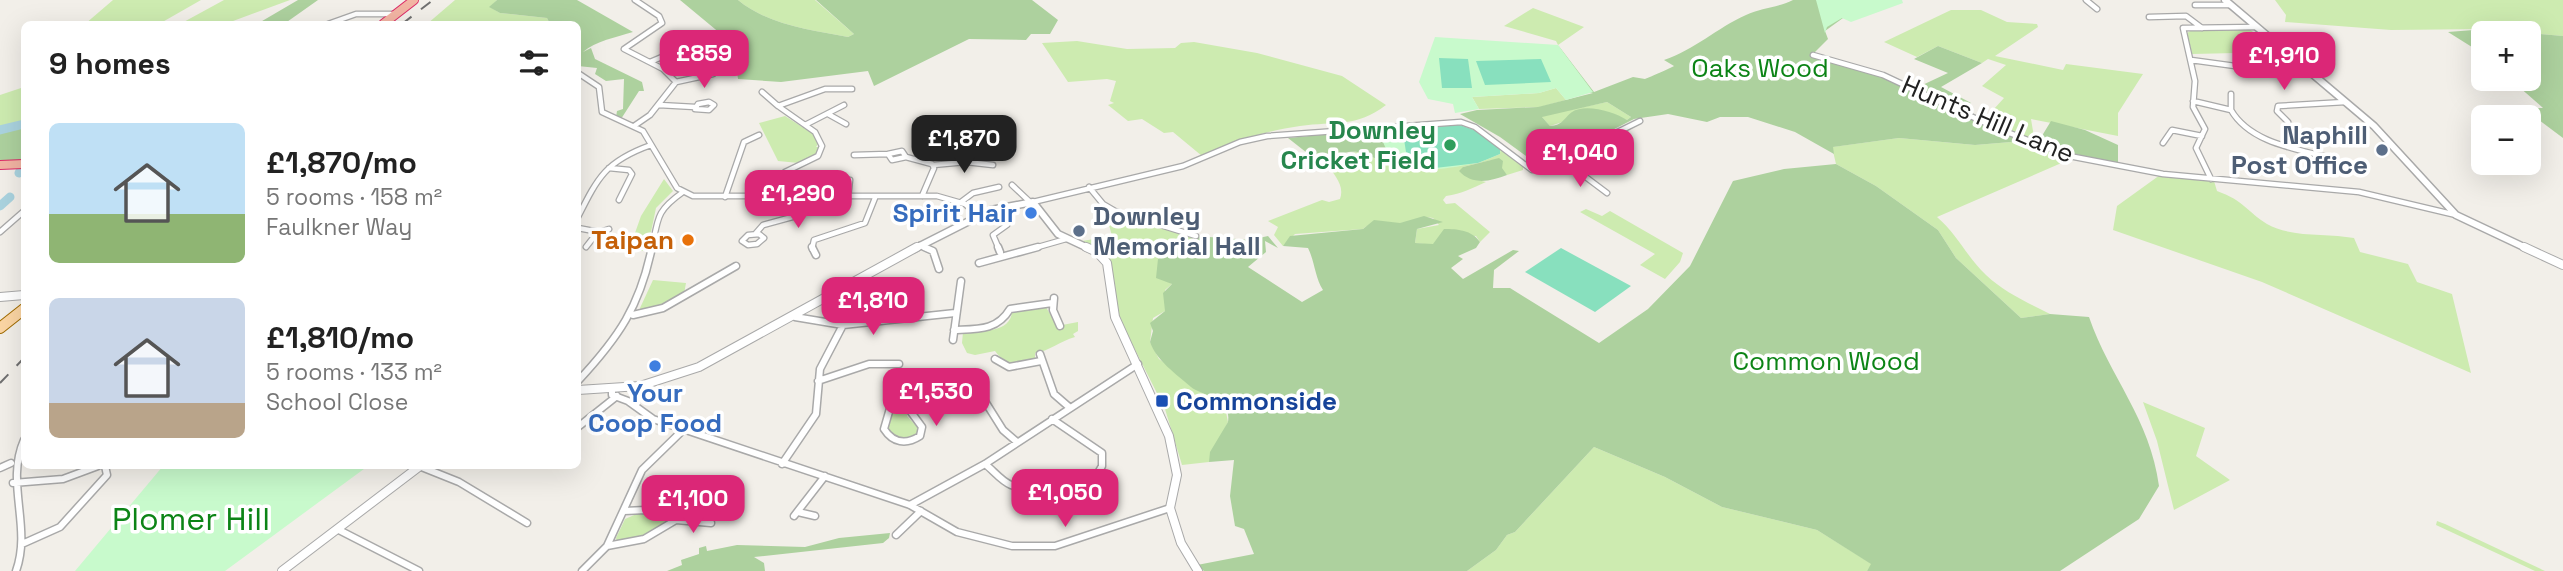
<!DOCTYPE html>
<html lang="en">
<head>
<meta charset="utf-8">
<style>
	body { margin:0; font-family:"Space Grotesk",sans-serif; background:#f6f6f6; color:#222; height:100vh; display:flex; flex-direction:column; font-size:26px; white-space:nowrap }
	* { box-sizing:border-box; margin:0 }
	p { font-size:23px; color:#767676 }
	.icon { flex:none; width:38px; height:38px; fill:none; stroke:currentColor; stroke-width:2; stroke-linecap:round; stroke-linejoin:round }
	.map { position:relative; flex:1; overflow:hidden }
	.side { position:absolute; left:21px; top:21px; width:560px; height:448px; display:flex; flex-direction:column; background:#fff; border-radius:10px; box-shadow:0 7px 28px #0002 }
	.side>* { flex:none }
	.tools { position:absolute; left:2471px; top:21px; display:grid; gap:14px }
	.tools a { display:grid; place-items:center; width:70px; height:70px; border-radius:10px; background:#fff; box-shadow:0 7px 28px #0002; font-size:35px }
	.price { position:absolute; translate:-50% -60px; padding:0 16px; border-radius:14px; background:#db2777; color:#fff; font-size:23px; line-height:46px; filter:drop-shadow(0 2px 4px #0008) }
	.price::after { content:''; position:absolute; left:50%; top:42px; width:21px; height:16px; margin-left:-10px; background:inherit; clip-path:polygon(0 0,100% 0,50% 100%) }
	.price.active { background:#222; color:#fff }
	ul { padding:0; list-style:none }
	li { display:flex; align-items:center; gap:21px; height:175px; padding:0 28px }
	li span { display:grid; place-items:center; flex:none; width:196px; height:140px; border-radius:10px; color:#555 }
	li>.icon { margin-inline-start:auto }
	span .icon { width:84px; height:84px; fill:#fffc; stroke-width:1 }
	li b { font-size:30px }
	h2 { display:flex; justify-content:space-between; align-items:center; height:84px; padding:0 28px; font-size:30px }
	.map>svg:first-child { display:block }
	.grass { fill:#cdebb0 }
	.forest { fill:#add19e; fill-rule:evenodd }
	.park { fill:#c8facc }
	.pitch { fill:#88e0be }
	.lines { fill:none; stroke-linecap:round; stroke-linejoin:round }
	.river { stroke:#aad3df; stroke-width:9 }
	.minor-far1-casing { stroke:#a9a9a9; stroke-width:7 }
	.minor-casing { stroke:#a9a9a9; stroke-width:9 }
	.tertiary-far1-casing { stroke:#a9a9a9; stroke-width:9 }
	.tertiary-casing { stroke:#a9a9a9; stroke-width:10 }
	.primary-casing { stroke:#a06b00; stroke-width:12 }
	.trunk-casing { stroke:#dc2a67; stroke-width:10 }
	.minor-far1 { stroke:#fff; stroke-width:4.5 }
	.minor { stroke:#fff; stroke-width:6 }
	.tertiary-far1 { stroke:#fff; stroke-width:6 }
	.tertiary { stroke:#fff; stroke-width:8 }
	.primary { stroke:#fcd6a4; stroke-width:10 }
	.trunk { stroke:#f2b4a3; stroke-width:8 }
	.rail { stroke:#707070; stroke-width:2; stroke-dasharray:12 12; stroke-linecap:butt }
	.leisure-dot { fill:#2e9e5b; stroke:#fff; stroke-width:2.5 }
	.service-dot { fill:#5c6f8a; stroke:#fff; stroke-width:2.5 }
	.shop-dot { fill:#3f7fe0; stroke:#fff; stroke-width:2.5 }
	.food-dot { fill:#e8710a; stroke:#fff; stroke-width:2.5 }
	.transit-dot { fill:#1a4fb4; stroke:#fff; stroke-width:2.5 }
	.labels { text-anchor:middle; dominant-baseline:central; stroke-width:7; stroke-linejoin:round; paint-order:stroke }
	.park-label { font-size:26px; fill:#0c8416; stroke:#fff }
	.street-label { font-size:26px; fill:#222; stroke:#fff }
	.leisure-label { font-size:26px; font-weight:bold; fill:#27864d; stroke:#fff; text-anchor:end }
	.service-label { font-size:26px; font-weight:bold; fill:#4e5e75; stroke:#fff; text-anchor:end }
	.shop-label { font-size:26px; font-weight:bold; fill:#366cbe; stroke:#fff; text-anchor:end }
	.food-label { font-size:26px; font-weight:bold; fill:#c56008; stroke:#fff; text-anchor:end }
	.transit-label { font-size:26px; font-weight:bold; fill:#164399; stroke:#fff; text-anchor:start }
	.near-park-label { font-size:32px; fill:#0c8416; stroke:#fff }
</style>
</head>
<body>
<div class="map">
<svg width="2563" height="571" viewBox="0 0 2563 571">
	<rect width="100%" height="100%" fill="#f2efe9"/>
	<path class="grass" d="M113,0H201L159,24H85Z
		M224,0H290L225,24H180Z
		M455,0H497L490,7L500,13L547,18L550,24H427Z
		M738,0H815L854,34L848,37C811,30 768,25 738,0Z
		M2275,0H2563V36L2486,29L2391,30L2285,22L2286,15Z
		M1533,8L1584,27L1558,45L1556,41L1504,26Z
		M1951,10H1981L2007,22L2037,24L2038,27L1995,56L2063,70L2066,64L2143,74L2118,113V136L2031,119L2035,143L1983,121L2004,98L1982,86L2006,65L1988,59L1982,63L1938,46L1917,57L1884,42Z
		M2249,29L2281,52L2192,54L2187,33L2192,30Z
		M1077,41L1127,49L1175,48L1181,43L1194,42L1257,53L1342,76L1386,105C1356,128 1335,121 1300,126C1265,131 1233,142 1202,156L1173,132L1164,133L1142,119L1128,121L1108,105L1114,103L1110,101L1116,81L1107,79L1068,82L1042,43Z
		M24,87V121L0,127V95Z
		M1556,88L1566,100L1540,107L1479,109L1472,97L1539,93Z
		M1607,102L1631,117L1627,120L1600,110L1550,126L1541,116Z
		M785,116L815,135L818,144L816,147H820L816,155L799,163L778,161L759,123Z
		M1899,138L1975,145L2023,141L2073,158L1937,217C1957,234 1967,257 1986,275C2004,292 2028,303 2050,314L2021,318L1956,258L1938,230L1876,186L1836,164L1832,147Z
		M1500,147L1523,166V170L1507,175L1492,160L1463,167L1477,180L1486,182C1472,188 1462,194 1446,196L1443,200L1446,204L1455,203L1490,232L1480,242L1476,236L1441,235L1433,245L1415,243L1417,229L1439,225L1433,218C1420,215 1413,222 1401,223C1387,224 1375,219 1363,229L1295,234L1283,246L1274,235L1278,227L1268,221L1322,200L1329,202L1340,199C1345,185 1334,175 1327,164L1336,155L1365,151L1377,160L1411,171L1478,163L1500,154Z
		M2160,175L2214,181L2217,191C2245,201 2246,211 2267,224C2291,238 2327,233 2354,238L2360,252L2408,264L2417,282L2452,294L2471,373L2262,282L2113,230L2117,206Z
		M664,179L673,191L656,208L647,251L629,250L641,216Z
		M1586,209L1602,216L1610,211L1683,253L1680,262L1665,279L1640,265L1655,254L1580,212Z
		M1128,218L1196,236L1158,259L1166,280L1172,284L1165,290V311L1153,318L1150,342L1159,359L1225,407L1228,422L1209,462L1182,465L1165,409L1120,320L1110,261L1103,253L1082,241L1112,236L1109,225L1121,224Z
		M653,280L686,283L684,294L662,307L641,311L640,308Z
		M1046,307L1057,326L1078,322V331L1073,334L1075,337C1060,341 1050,351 1035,353V359C1017,363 1008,368 995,351L975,355L967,353L962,343L963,332C980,330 1011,334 1012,311Z
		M899,402L908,404L907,416L919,429L918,435L901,441L887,430L893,407Z
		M2143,402L2205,428L2196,456L2230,480L2174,510L2157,441Z
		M1594,447L1665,477L1722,507L1817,530L1872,564L1867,571H1467L1496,550L1507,535L1515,532Z
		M641,512L669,521L643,536L617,542L616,538L625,519Z
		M2437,521L2445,524L2545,571H2535L2436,525Z"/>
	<path class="forest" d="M298,0H318L284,24H257Z
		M497,0H577L633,32C617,37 595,41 583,52L591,48L595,59L642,82L644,91H639L621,119L616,117L617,111L623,109L624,79L606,81L595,74L597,68L578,66V24H550L547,18L500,13L489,7Z
		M680,0H738C768,25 811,30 848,37L854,34L816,0H1032L1058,20L1050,34H1031L1026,40L969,39L874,86L868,71L781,82L738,79L736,64L703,48L721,34Z
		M1793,0H1816L1843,18L1825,31L1828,39L1810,57L1877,75L2023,141L1975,145L1899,138L1833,147L1834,154L1795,132L1748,117H1720L1707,122L1668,114L1634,119L1549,162L1537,164L1500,137L1460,114L1477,110L1538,107L1593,93L1588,92L1558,45L1594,92L1633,77L1645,79C1650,77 1671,68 1674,66L1664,60C1694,50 1717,28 1746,15C1761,8 1777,8 1793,0ZM1607,102L1631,117L1627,120C1615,112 1585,103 1572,112C1563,119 1563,125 1550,126L1542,117Z
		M2486,29L2563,36V138L2523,108H2543L2510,79H2529V33H2483V54L2448,32Z
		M1938,46L1982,63L1941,87L1971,103L1961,111L1916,88L1948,73L1914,59Z
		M2051,121L2085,130L2118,145V165L2037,144Z
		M24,124V160L0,161V130Z
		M1351,132L1363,139L1380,135L1394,163C1368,162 1364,142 1331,158L1327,164L1330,171L1288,138Z
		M1499,158L1503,161L1502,168L1507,175C1491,181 1473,186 1459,171L1463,167Z
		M1836,164L1876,186L1938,230L1956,258L2021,318L2050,314L2089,317C2110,378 2150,418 2159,486L2139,519L2060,571H1867L1871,564L1817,530L1722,507L1665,477L1594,447L1515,532L1507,535L1496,550L1467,571H1204L1197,565L1254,554L1244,529L1235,526L1230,496L1234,460L1209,462L1210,452L1228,422C1232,396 1201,396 1191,387C1176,374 1156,360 1150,342L1153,331L1150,323L1165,311L1163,293L1172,284L1156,278L1158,259L1196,236L1250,240L1268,236L1278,248L1265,241L1266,252L1248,267L1302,302L1323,290C1315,278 1315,262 1308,248L1283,246L1290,236L1363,229L1374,220L1400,223L1424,216L1443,222L1417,229L1415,243L1433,244L1444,229C1457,229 1472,230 1480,242L1476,248L1458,256L1463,259L1451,268L1463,279L1513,250L1519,251L1494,270L1493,288H1510L1599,343L1648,309L1690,266L1733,181L1784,169Z
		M890,533L889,538L883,543L754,557L764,563L765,571H667L682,565L681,560L699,554V548L706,546L707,551L737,545L805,547L839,538Z"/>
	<path class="park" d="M1816,0H1902L1903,3L1851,22L1842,18L1827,27L1825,33Z
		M1435,37L1558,45L1593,92L1566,100L1556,88L1539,93L1472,97L1479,109L1455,113L1453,104L1428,99L1419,82Z
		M1409,124L1501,151C1492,165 1416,175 1400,167C1389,162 1384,141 1377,130L1378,127Z
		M163,466H368L225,571H75Z"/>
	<path class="pitch" d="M1439,58L1468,59L1472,88H1442Z
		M1541,59L1551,82L1485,85L1476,61Z
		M1454,123L1477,131L1500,147V154L1478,163L1435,168L1406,152L1403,133L1407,127Z
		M1561,248L1631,286L1595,312L1525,272Z"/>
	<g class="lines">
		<path class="river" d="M0,130L24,124
			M19,173L24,163
			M0,206L10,197"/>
		<defs>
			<path id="minor-far1" d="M2086,0L2097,9
				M2195,5H2231
				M2149,17L2186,16L2202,28
				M328,24L356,14H396
				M1813,55L1883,75L1994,127L2069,156L2163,174L2359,192L2456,215
				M2191,60L2235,66
				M650,62L695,43
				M578,73L599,87L602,112L643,131L677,188L693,196H937L965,204L979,216
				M676,82L713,74
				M762,92L778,106
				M2231,94V110
				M2193,101L2231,110C2249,141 2291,148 2323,156
				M709,102L714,105L709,110L695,109L698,104Z
				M659,105L695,107
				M828,114L846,124
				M2288,122L2277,111L2278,106L2345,102
				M805,125L844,105
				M634,126L650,115L676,82L663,69L624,49L662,23L659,16L635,0
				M2163,143L2172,130L2202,136
				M888,154L902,151L906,157
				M854,155L888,154L892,160L906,157L932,164L934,168L922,196
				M933,165L966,162L993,165
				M1556,166H1571L1607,193
				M609,168L629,170L632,174L619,200
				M825,178L850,180L848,198
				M2211,179L2196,148L2205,129L2193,107L2195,81L2183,28L2257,27
				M1012,185L1030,202
				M1089,187L1103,204L1115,211L1196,236
				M725,197L744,142L759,135
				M771,197L785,172L818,156L822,146L815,132L778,106L825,89H852
				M961,202L973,193L999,187
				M1033,202L1183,166L1240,142L1267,136L1461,122L1475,127L1532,170L1555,167L1563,159L1640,121
				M578,217C598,177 606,161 651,145
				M578,228L599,232
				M0,232L24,211
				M756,233L763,225L796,216L807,198
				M759,234L764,238L757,244L748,245L742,241L748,235Z
				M920,245L928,249
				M586,247L597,233L609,229
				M652,249C658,218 656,211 683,192
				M812,249L814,240L865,223L875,198
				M999,249L993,235L1007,225L999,210
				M1031,249L1066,239"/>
			<path id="minor" d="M812,247L816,255
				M924,247L933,251L939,269
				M998,247L1000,252
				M979,263L1038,247
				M1054,298L1053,310L1060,326
				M633,315L663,308L736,266
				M795,317L843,325L955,313
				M954,330C977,329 997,331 1010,309L1052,303
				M953,340L961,281
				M1040,354L1054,394L1069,407
				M995,359L1009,367L1041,361
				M578,381C619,337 640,306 652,247
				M818,381L869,364H899
				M612,391V395L628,401L653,419L910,505L957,532L1012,546H1055L1170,508
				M918,397L911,412L922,427L920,436C906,445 893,443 884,429L893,398L971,392L981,395L1003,430L1017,442
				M893,398L895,384
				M633,404L644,386
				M578,427L617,396
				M782,464L816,414L820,369L843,325
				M985,464C993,470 1001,481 1011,485C1029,492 1082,482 1098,473L1102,466V453L1052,419
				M419,466L459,482L527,523
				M0,468L11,463
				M13,483L63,479L98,466
				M910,505L985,464L1138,364
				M798,512L815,516
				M794,516L825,476
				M676,520L711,523
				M337,529L419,571
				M896,535L921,511
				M22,544L60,527L107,475L105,466
				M607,546L644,539L676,520L646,510L624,511
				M16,571C32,527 5,483 24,440
				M582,571L607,546L642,470L683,430"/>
			<path id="tertiary-far1" d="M2225,0L2374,126L2456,215L2528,249
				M914,249L991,210L1033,202L1058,234L1090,249"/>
			<path id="tertiary" d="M1086,247L1097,252L1107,263L1115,317L1169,436L1177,475L1170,508L1181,543L1198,571
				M2524,247L2563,265
				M0,297L24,295
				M578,390L640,386L699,367L917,247
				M282,571L420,466"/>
			<path id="primary" d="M0,328L24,309"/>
			<path id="trunk" d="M383,24L414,0
				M0,165L24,164"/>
		</defs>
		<use href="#minor-far1" class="minor-far1-casing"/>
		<use href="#minor" class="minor-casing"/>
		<use href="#tertiary-far1" class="tertiary-far1-casing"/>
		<use href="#tertiary" class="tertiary-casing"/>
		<use href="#primary" class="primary-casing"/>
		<use href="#trunk" class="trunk-casing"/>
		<use href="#minor-far1" class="minor-far1"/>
		<use href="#minor" class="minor"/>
		<use href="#tertiary-far1" class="tertiary-far1"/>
		<use href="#tertiary" class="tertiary"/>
		<use href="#primary" class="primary"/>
		<use href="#trunk" class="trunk"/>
		<path class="rail" d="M402,24L433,0
			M0,383L24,358"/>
	</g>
	<circle class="leisure-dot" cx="1450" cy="145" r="7"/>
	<g class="service-dot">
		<circle cx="2382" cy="150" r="7"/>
		<circle cx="1079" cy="231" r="7"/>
	</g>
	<g class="shop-dot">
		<circle cx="1031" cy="213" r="7"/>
		<circle cx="655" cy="366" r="7"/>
	</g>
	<circle class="food-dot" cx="688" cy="240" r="7"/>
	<rect class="transit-dot" x="1155" y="394" width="14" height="14" rx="3.5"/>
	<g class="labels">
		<g class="park-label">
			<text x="1760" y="68">Oaks Wood</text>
			<text x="1826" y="361">Common Wood</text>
		</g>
		<g class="street-label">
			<text transform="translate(1988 119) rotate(23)">Hunts Hill Lane</text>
		</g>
		<g class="leisure-label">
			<text x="1436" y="130">Downley<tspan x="1436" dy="30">Cricket Field</tspan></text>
		</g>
		<g class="service-label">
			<text x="2368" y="135">Naphill<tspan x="2368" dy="30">Post Office</tspan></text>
			<text x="1093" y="216" text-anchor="start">Downley<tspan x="1093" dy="30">Memorial Hall</tspan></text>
		</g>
		<g class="shop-label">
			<text x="1017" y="213">Spirit Hair</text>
			<text x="655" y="393" text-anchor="middle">Your<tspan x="655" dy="30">Coop Food</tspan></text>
		</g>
		<g class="food-label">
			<text x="674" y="240">Taipan</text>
		</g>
		<g class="transit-label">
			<text x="1176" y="401">Commonside</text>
		</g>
		<g class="near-park-label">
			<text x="191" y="519">Plomer Hill</text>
		</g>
	</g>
</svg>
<div class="tools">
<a>+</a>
<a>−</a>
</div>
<b class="price" style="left:704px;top:90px">£859</b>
<b class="price" style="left:2284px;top:92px">£1,910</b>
<b class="price active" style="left:964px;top:175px">£1,870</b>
<b class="price" style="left:1580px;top:189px">£1,040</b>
<b class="price" style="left:798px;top:230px">£1,290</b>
<b class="price" style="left:873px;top:337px">£1,810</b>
<b class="price" style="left:936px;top:428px">£1,530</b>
<b class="price" style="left:1065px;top:529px">£1,050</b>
<b class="price" style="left:693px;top:535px">£1,100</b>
<section class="side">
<h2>9 homes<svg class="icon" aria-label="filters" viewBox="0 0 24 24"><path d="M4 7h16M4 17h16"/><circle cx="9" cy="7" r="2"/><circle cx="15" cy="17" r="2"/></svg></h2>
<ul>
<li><span style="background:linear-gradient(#bfe0f5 65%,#8fb573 0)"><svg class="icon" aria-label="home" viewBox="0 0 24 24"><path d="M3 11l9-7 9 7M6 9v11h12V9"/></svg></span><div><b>£1,870/mo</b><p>5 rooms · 158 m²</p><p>Faulkner Way</p></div></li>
<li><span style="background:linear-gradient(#c9d6e8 75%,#b9a48a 0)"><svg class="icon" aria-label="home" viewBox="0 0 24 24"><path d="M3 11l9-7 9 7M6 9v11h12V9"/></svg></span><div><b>£1,810/mo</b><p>5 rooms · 133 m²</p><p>School Close</p></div></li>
</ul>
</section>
</div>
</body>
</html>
